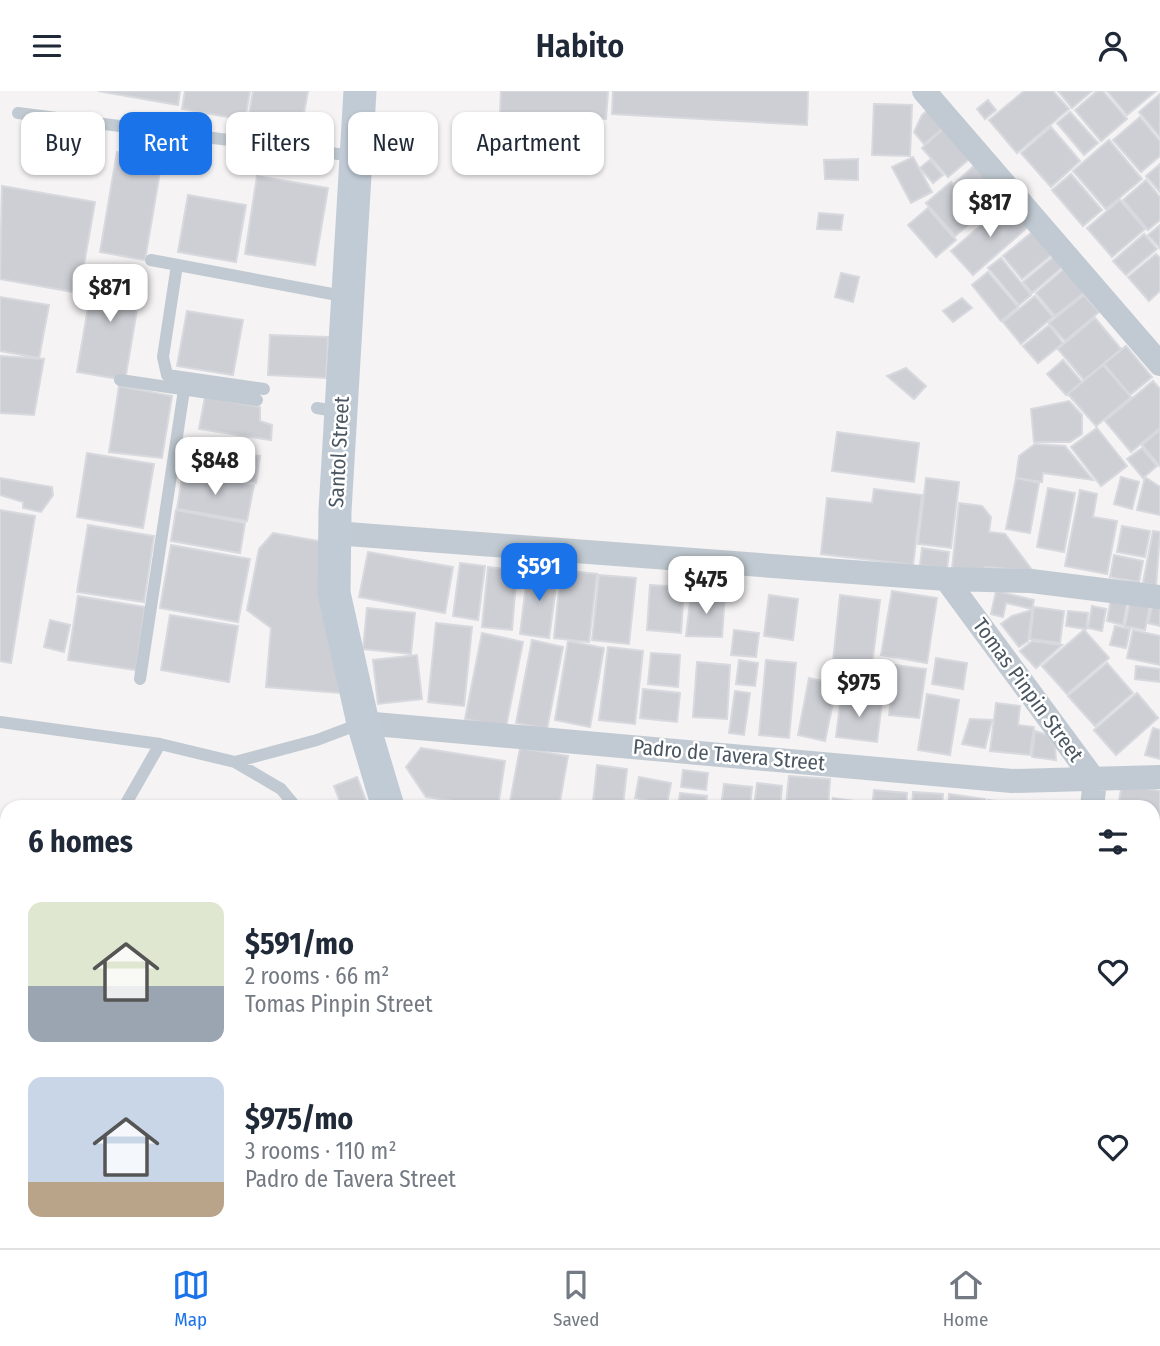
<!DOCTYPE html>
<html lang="en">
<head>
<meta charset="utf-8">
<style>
	body { margin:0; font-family:"Fira Sans Condensed",sans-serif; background:#f6f6f7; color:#1f2937; height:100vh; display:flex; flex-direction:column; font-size:26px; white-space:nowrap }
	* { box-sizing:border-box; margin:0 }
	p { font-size:23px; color:#747a83 }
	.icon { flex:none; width:38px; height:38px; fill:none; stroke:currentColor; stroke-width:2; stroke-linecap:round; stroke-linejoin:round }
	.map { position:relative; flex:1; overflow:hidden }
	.details { position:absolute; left:0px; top:709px; width:1160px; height:450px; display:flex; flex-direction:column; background:#fff; border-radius:21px 21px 0 0; box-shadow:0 2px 5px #0004 }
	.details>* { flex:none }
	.hud { position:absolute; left:21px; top:21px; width:700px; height:63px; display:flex; gap:14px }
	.price { position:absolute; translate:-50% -60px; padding:0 16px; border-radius:14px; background:#fff; color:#222; font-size:23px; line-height:46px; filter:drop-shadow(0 2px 4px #0008) }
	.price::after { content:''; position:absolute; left:50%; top:42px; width:21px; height:16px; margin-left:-10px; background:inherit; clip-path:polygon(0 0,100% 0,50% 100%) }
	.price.on { background:#1a73e8; color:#fff }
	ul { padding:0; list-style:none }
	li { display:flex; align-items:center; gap:21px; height:175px; padding:0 28px }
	li span { display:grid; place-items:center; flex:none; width:196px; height:140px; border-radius:14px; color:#555 }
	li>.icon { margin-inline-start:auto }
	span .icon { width:84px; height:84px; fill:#fffc; stroke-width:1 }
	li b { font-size:30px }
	h2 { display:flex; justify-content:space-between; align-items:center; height:84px; padding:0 28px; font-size:30px }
	.tag { padding:0 24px; border-radius:14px; background:#fff; box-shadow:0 2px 5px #0004; font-size:24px; line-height:63px }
	.tag.on { background:#1a73e8; color:#fff }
	header { display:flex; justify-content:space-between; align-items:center; height:91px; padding:0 28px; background:#fff; font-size:32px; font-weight:600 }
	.menu { display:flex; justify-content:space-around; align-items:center; height:98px; border-top:2px solid #e0e1e3; background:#fff; font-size:19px; color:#747a83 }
	.menu a { display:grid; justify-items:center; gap:4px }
	.menu .on { color:#1a73e8 }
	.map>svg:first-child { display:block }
	.building { fill:#cdcfd5; stroke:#d7d9de; stroke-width:2 }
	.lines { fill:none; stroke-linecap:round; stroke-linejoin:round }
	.lane { stroke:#c1cad2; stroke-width:12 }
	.street { stroke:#c1cad2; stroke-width:24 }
	.secondary { stroke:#c1cbd6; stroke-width:33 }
	.labels { text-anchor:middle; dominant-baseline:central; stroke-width:5; stroke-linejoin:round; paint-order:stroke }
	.street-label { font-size:21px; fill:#4a5661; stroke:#fff }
</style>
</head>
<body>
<header><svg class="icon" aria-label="menu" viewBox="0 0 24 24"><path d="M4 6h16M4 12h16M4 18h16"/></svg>Habito<svg class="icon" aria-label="person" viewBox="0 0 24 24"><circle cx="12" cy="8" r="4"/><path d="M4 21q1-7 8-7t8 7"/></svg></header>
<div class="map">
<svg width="1160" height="1157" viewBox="0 0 1160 1157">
	<rect width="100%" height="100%" fill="#f5f3f3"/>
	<path class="building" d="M98,0H180L178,14Z
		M185,0H250L245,29L182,18Z
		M253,0H308L300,44L247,35Z
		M501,0H608L606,28L500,22Z
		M613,0H808L807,34L612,23Z
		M1024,0H1053L1069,18L1017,62L989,29Z
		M1058,0H1092L1072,17Z
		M1097,0H1103L1127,28L1101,50L1075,19Z
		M1107,0H1156L1127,24Z
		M1160,3V46L1139,21Z
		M988,9L996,19L985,28L977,18Z
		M874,13L912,14L910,65L872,64Z
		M930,17L946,35L924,53L914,41L922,24Z
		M1070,21L1098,52L1084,64L1057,32Z
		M1140,26L1160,50V65L1141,81L1113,49Z
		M946,35L973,65L948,86L922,57Z
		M1051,36L1080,70L1051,96L1021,62Z
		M1109,49L1142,88L1106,118L1073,80Z
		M117,61L162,69L145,169L100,161Z
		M913,66L932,101L911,112L892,76Z
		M858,68V89L825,88L824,69Z
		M930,69L943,84L933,92L920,77Z
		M1160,73V101L1146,85Z
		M975,74L1003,106L983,124L955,92Z
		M1071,83L1102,119L1083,135L1052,99Z
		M257,85L328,97L315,174L245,163Z
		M1146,89L1160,106V129L1148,139L1123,109Z
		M951,91L980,124L955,145L926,112Z
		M2,95L95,111L79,202L0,188Z
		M188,104L246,114L236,171L178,161Z
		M1120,109L1145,138L1112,166L1087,137Z
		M1008,111L1029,135L973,184L951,160Z
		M928,117L956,149L936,166L908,134Z
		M819,122L843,124L841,139L817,138Z
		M1160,134V157L1148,144Z
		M1036,138L1055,161L1022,188L1003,165Z
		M1144,143L1157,158L1126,184L1113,170Z
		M1058,162L1067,172L1032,202L1023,191Z
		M1156,163L1160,167V200L1149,210L1128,186Z
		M1001,167L1031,204L1019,214L988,177Z
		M95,176L143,184L125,289L77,281Z
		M1065,177L1085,201L1055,225L1036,202Z
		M988,181L1018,216L1001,230L972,194Z
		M841,182L859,186L853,211L835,206Z
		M1084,204L1099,221L1065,250L1049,232Z
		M1035,205L1053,226L1021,253L1003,231Z
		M0,206L49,214L39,267L0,260Z
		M962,207L972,217L953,231L943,220Z
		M187,220L243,229L233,284L177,275Z
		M1095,227L1121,258L1084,289L1058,258Z
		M1049,234L1063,252L1038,272L1023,255Z
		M270,244L328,246L326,287L268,284Z
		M1126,255L1152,286L1130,304L1104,273Z
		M0,265L44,268L34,324L0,322Z
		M1063,269L1082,291L1066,304L1047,283Z
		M1103,274L1131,306L1096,335L1068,303Z
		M906,277L926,295L914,308L887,285Z
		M1153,290L1160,298V337L1131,361L1105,330Z
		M119,295L172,305L162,367L109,361Z
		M205,306L260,316V330L272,334L271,349L199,338Z
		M1069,310L1082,324V343L1070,351H1034L1031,318Z
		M1097,337L1127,375L1101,395L1071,356Z
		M1160,339V375L1142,354Z
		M837,341L919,352L914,391L832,380Z
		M186,352L260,365L256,392L181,379Z
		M1035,353L1065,355L1093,389L1043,382L1042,391L1016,387L1019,365Z
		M1142,357L1157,375L1143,387L1127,368Z
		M87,362L154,373L143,437L77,426Z
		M183,381L254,394L247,430L177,418Z
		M1121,386L1139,391L1132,418L1114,413Z
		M1145,386L1160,396V424L1137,419Z
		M0,387L52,396L53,404L41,421L23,417V411L0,404Z
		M926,387L959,391L951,457L918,453Z
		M1016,387L1039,392L1030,442L1006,438Z
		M1048,397L1075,402L1064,461L1037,456Z
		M874,398L922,404L913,474L821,463L827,407L872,412Z
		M1080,399L1097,403L1093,426L1117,430L1107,483L1065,475Z
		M959,412L982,415L991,426L989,441L1005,443L1033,480L985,476V481L952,478Z
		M0,419L35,425L11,572L0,570Z
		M176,419L245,432L240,462L171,450Z
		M88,434L154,445L144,511L77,501Z
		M1122,435L1150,440L1145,466L1117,461Z
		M1153,440L1160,441L1156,495L1143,492Z
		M273,442L330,452L340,602L266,596L271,537L247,519L259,458Z
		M171,454L250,468L238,531L160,517Z
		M922,457L949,461L947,478L920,474Z
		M368,461L453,476L445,522L359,506Z
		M1114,464L1143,470L1139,491L1110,486Z
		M460,472L485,475L478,529L453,525Z
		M488,476L517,479L512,539L482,536Z
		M528,478L558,482L549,547L520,543Z
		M561,479L597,483L589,551L554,547Z
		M599,484L636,487L629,553L592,549Z
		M650,494L684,496L681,542L647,539Z
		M892,500L937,507L927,572L881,564Z
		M996,500L1034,509L1032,518L1006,512L1003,526L991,523Z
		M691,503L725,504L722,546L686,545Z
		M769,504L798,508L793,549L764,545Z
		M840,504L880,509L872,575L833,570Z
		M78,505L145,516L136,579L68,569Z
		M1111,508L1127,512L1123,534L1107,530Z
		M1130,510L1150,514L1145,539L1125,535Z
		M1153,512L1160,513V535L1148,532Z
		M1092,515L1106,518L1102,540L1088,537Z
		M1034,516L1064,520L1060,552L1030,548Z
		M367,517L415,522L411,563L363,558Z
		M1032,519L1028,550L1019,556L1001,533L1012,525Z
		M1068,520L1088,522L1086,538L1066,535Z
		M170,524L238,535L229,591L161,579Z
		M50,529L70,534L64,561L44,556Z
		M436,532L472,536L464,615L428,611Z
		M1115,535L1130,538L1126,557L1110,554Z
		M734,539L759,542L756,566L731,564Z
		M1084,539L1109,567L1067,603L1042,575Z
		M1133,539L1160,545V574L1127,567Z
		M482,542L523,551L506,636L465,628Z
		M532,549L563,556L547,638L516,632Z
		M568,550L604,557L590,636L555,629Z
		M1032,550L1062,554L1036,577L1020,560Z
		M608,556L643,560L635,633L599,629Z
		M651,562L680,564L678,596L648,593Z
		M417,564L422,608L378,613L373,569Z
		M936,567L967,572L963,598L932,593Z
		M739,569L758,572L755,595L736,593Z
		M766,569L796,572L789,647L759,644Z
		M697,571L730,574L727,628L693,626Z
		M1107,572L1133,602L1095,635L1068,605Z
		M895,574L926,578L919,627L889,624Z
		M1136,575L1160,578V591L1135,588Z
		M846,577L877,581L874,605L844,601Z
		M809,587L837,593L825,650L798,644Z
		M643,598L680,602L677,631L640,627Z
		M735,600L750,602L744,644L729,642Z
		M1137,602L1158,627L1116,664L1094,639Z
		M927,603L959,609L950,664L918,659Z
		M841,606L882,611L877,651L836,646Z
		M996,612L1020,615L1018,634L1034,636L1030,664L990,660Z
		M970,628L992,629L985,657L962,653Z
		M1153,637L1160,639V668L1145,664Z
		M1035,640L1047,644L1055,656L1056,669L1032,666Z
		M421,657L505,670L498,716L426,706L406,676Z
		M520,657L568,665L559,716H509Z
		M597,674L627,678L623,714L593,711Z
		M683,679L708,682L706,699L681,696Z
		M789,685L830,688L828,716L786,713Z
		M357,686L368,715L342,716L334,695Z
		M639,686L671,692L667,713L635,707Z
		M757,692L782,695L780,716H754Z
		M724,693L752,696L750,716H721Z
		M1122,693L1160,700V734L1153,733V716H1118Z
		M874,699L907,702L906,716H872Z
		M913,701L943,703L942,716H912Z
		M680,702L707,705L705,716H678Z
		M949,703L985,708L984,716H948Z
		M833,707L869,712V716H832Z
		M988,709L1020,713V716H987Z
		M1160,762V796L1153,790V769Z
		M1155,891L1160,897V944L1153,936Z
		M1156,961L1160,966V1005L1153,1010V963Z
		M1160,1006V1036L1153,1027V1012Z
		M7,1084V1141L0,1139Z
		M1159,1110L1160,1153L1155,1157H1128L1124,1152H1153V1115Z
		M160,1152H231L230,1157H159Z
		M414,1152H484L483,1157H413Z
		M497,1152H524L523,1157H497Z
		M529,1152H563L562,1157H528Z
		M606,1152H644L643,1157H605Z
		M650,1152H689L688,1157H649Z
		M692,1152H743L742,1157H691Z
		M864,1152H885L890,1157H857Z
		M941,1152H971L964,1157H946Z
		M978,1152H1002L1007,1157H971Z
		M1047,1152H1106L1099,1157H1041Z"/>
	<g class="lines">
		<path class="lane" d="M18,22L354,65
			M151,169L348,206
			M177,174L163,266L167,284L264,298
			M120,289L257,309
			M317,317L340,321
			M140,588L184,299
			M0,631L160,653L235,671L281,698L296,716
			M235,671L317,649L362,632
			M124,716L160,653"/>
		<path class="street" d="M924,0L1160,273
			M334,442L946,488L1031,490L1160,506
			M946,488L1095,690L1092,716
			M363,632L1012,690L1160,686
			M1153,839L1160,846
			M1153,1073L1160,1082
			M833,1152V1157
			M1018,1152L1023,1157"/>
		<path class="secondary" d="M360,0L335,420L334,502L363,632L388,716
			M384,1157L385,1152"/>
	</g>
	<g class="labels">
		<g class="street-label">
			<text transform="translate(339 361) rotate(-87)">Santol Street</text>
			<text transform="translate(1028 599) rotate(54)">Tomas Pinpin Street</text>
			<text transform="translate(729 664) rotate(5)">Padro de Tavera Street</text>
		</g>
	</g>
</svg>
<b class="price" style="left:990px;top:148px">$817</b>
<b class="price" style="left:110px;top:233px">$871</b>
<b class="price" style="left:215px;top:406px">$848</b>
<b class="price on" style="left:539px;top:512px">$591</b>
<b class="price" style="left:706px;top:525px">$475</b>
<b class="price" style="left:859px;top:628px">$975</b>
<div class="hud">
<a class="tag">Buy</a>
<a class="tag on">Rent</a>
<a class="tag">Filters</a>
<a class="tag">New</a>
<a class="tag">Apartment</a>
</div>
<section class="details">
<h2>6 homes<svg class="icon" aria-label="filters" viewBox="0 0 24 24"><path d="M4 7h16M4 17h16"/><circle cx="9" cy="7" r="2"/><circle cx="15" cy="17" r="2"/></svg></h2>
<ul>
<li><span style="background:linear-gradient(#dfe7d0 60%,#9aa5b1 0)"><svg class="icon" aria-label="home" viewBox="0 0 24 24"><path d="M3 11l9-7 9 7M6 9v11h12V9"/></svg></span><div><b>$591/mo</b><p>2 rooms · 66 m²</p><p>Tomas Pinpin Street</p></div><svg class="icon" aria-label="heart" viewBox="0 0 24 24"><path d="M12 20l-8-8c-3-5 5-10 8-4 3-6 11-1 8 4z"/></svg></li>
<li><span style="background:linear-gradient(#c9d6e8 75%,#b9a48a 0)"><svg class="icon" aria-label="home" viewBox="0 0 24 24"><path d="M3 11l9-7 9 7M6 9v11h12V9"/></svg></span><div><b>$975/mo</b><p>3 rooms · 110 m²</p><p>Padro de Tavera Street</p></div><svg class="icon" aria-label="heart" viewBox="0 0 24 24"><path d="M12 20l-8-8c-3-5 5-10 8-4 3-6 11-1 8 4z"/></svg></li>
</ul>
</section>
</div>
<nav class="menu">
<a class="on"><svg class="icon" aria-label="map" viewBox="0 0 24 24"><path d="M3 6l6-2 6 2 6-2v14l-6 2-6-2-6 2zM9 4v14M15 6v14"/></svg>Map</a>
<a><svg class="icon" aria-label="saved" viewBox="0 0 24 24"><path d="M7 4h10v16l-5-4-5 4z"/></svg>Saved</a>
<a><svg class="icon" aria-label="home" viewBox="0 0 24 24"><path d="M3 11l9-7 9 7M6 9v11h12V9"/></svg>Home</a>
</nav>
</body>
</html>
